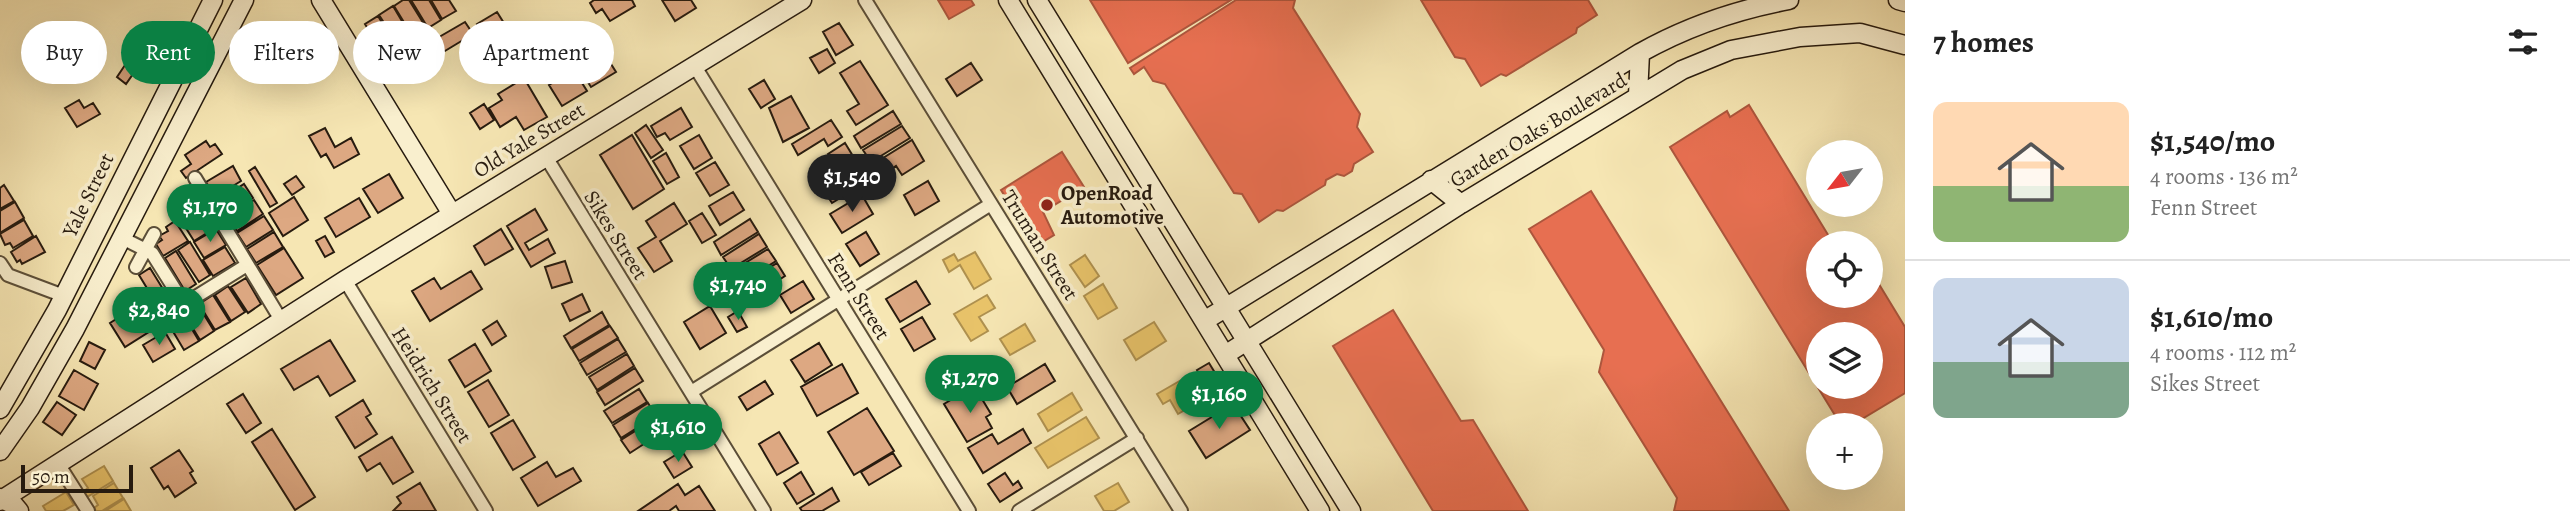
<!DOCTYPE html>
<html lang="en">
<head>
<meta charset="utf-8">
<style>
	body { margin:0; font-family:Alegreya,serif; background:#f6f6f6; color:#222; height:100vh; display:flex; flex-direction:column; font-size:26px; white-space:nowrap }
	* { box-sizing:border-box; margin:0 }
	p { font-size:23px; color:#767676 }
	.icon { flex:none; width:38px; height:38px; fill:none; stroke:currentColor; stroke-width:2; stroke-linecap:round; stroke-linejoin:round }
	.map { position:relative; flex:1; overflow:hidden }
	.drawer { display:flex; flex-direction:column; background:#fff; width:665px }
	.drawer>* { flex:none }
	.banner { position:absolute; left:21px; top:21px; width:665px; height:63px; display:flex; gap:14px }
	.needle { width:46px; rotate:239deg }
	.controls { position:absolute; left:1806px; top:140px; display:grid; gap:14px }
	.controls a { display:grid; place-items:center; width:77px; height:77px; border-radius:50%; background:#fff; box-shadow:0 7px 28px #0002; font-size:35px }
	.scale { position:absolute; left:21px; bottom:18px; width:112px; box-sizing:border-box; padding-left:7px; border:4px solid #271b0f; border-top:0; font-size:19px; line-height:24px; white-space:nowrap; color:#271b0f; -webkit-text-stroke:5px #f9efce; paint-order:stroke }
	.price { position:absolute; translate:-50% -60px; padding:0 16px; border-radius:24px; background:#0b8043; color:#fff; font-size:23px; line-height:46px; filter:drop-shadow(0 2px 4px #0008) }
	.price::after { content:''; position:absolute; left:50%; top:42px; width:21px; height:16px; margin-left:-10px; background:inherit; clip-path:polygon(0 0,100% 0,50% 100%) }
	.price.selected { background:#222; color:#fff }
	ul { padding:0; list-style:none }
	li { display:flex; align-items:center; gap:21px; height:175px; padding:0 28px }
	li+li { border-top:2px solid #e0e0e0 }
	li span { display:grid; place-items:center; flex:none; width:196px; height:140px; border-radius:14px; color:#555 }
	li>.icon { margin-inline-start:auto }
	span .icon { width:84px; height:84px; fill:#fffc; stroke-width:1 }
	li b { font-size:30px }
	h2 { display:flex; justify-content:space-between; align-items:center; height:84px; padding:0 28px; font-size:30px }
	.pill { padding:0 24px; border-radius:32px; background:#fff; box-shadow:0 7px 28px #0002; font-size:24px; line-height:63px }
	.pill.selected { background:#0b8043; color:#fff }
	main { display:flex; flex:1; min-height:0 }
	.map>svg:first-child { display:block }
	.homes { fill:#e9c46a; stroke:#af914f; stroke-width:2 }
	.shops { fill:#e76f51; stroke:#ad563d; stroke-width:2; fill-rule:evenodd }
	.building { fill:#dda882; stroke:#271b0f; stroke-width:2 }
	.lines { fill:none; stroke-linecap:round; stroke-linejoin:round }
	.street-casing { stroke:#5b4e38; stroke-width:16 }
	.secondary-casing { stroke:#271b0f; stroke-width:21 }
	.street { stroke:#f9efce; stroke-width:12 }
	.secondary { stroke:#f9efce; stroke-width:18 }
	.poi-dot { fill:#8f2418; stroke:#f9efce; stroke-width:2.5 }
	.labels { text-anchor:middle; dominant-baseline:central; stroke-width:7; stroke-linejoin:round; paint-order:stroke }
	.street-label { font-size:21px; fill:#271b0f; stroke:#f9efce }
	.poi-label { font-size:21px; font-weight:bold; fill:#271b0f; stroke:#f9efce; text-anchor:start }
</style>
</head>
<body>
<main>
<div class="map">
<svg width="1905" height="511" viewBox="0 0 1905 511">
	<rect width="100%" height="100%" fill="#f6e6b3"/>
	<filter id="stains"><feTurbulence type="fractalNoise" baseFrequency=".00286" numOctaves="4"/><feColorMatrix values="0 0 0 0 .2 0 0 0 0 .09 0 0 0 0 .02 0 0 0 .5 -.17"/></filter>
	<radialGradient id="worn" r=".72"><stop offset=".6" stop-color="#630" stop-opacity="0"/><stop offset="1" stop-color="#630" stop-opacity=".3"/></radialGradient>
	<path class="homes" d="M975,252L991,279L974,289L960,265L949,272L943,260L954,254L958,261Z
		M1085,255L1099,276L1085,287L1070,265Z
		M1103,284L1117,308L1098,319L1084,296Z
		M987,295L995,308L979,317L988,331L971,341L954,314Z
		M1154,322L1166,341L1136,360L1124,340Z
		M1025,324L1035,341L1010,355L1000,339Z
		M1183,379L1197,403L1178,414L1170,400L1163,404L1157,394Z
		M1072,393L1082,410L1048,431L1038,414Z
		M1086,417L1099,438L1048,468L1035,448Z
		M104,466L113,481L87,497L84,491L88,488L82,479Z
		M114,483L123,498L102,511H96L94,508L98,505L93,496Z
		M1118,483L1129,502L1114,511H1104L1095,496Z
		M66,492L74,505L63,511H46L43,506Z
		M124,499L131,511H105Z"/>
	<path class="shops" d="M938,0H971L974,5L949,19Z
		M1090,0H1231L1128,63Z
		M1236,0H1295L1293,8L1360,114L1357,127L1373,152L1354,164L1352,171L1344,176L1337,174L1326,180L1325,185L1283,211L1277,210L1259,222L1242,194L1234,193L1165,84L1153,81L1144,67L1134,74L1130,68Z
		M1421,0H1588L1597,15L1577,28L1576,33L1506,76L1501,74L1481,86L1465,59L1455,57Z
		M1749,105L1833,243H1818V296H1871V271L1905,327V393L1852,425H1841L1670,147L1727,111L1730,117ZM1818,334H1871V387H1818Z
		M1062,152L1084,187L1043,212L1054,235L1036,246L1001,190Z
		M1591,191L1789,511H1674L1677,498L1599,372L1604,350L1529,229Z
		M1393,310L1461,421L1473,420L1528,511H1433L1333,346Z"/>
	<path class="building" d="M403,0H409L427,29L413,37L394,6Z
		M411,0H429L441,20L428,28Z
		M431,0H449L456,11L442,19Z
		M594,0H632L635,6L610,21L602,9L596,13L590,3Z
		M662,0H691L696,8L675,21Z
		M393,6L412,38L399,46L379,15Z
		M497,12L524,55L504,67L477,24Z
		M378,16L397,47L384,55L365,24Z
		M465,22L473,34L435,57L427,44Z
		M839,23L853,45L836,55L823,32Z
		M827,49L835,63L819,73L810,58Z
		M604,53L616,72L591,87L579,68Z
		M860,61L888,105L856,125L847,111L859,104L840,73Z
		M971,63L982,80L957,96L946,79Z
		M125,65L135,71L126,84L117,77Z
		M574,70L587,91L562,106L549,85Z
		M524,78L547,117L524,130L516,117L500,127L489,108L502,100L498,94Z
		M764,80L775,99L761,108L749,89Z
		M791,96L809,128L783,142L769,108Z
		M79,100L84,108L93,103L100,114L77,127L65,108Z
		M484,104L494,120L480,129L470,113Z
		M681,108L692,127L670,140L665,133L657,137L651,126Z
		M893,111L901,124L861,148L854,136Z
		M831,120L842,137L828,146L824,139L798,155L792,144Z
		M646,125L663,150L651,158L635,133Z
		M902,126L910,138L871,162L863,150Z
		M325,128L335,147L351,138L359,154L334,168L326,154L321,157L309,136Z
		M632,135L664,189L633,209L600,155Z
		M699,135L712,158L694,169L680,146Z
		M912,140L924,161L902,175L896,166L890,170L883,158Z
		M206,141L210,147L215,144L222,154L186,178L181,171L191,164L185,155Z
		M845,143L868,181L832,203L819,183L839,171L828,154Z
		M666,153L679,177L667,184L653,161Z
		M715,162L729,185L710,196L696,173Z
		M233,166L241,181L215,197L206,182Z
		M255,167L277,203L270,207L249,171Z
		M389,174L403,198L378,213L363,189Z
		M296,176L304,187L292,195L284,184Z
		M928,181L939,201L915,215L904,195Z
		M244,184L253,198L226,215L218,201Z
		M4,185L14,201L0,209V188Z
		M733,192L744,210L720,225L709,206Z
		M195,195L205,211L184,224L174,208Z
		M862,195L873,214L842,233L830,214Z
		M294,197L308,220L283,236L269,213Z
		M359,198L370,217L336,237L325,218Z
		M254,200L263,214L237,231L227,217Z
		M15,202L24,218L0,233V211Z
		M674,203L687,224L660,241L672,261L654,272L638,248L656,237L646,221Z
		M535,209L547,230L525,243L529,250L548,239L555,253L531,267L507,226Z
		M205,212L215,228L194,241L184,225Z
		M702,213L716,235L702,243L689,221Z
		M264,216L273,230L246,247L237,233Z
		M750,219L758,232L721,255L714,242Z
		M24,220L33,236L13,248L10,243L5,245L0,234Z
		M175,221L188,241L163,256L156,244L162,240L159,236L168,231L166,227Z
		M216,229L226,245L204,258L194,242Z
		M501,229L513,249L485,265L474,246Z
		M274,232L283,247L256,263L247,249Z
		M866,232L879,254L860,266L846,244Z
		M759,234L767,247L731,269L723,257Z
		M36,236L45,252L22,264L20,260L17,262L11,252Z
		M325,236L334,252L325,257L316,241Z
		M190,242L210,275L199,282L178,250Z
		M225,247L235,263L213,276L203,260Z
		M284,248L303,278L276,295L257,265Z
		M768,249L776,261L740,284L732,271Z
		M176,251L196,284L185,291L165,258Z
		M565,261L572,282L552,288L545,267Z
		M777,263L785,276L749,299L741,286Z
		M150,268L171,302L159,308L139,275Z
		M471,271L482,289L430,321L412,291L434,278L441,289Z
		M246,278L261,304L248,313L231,287Z
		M803,281L814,299L791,313L780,295Z
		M916,281L930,304L900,322L886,299Z
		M228,286L245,312L231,321L215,295Z
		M582,294L590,311L570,321L562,304Z
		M213,295L230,322L215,330L199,304Z
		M145,301L160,325L125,347L110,323Z
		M198,305L214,331L200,340L184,314Z
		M710,306L726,333L700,349L684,322Z
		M738,311L747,327L737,332L728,317Z
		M602,312L609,325L571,348L564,336Z
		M183,314L199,341L184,350L168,323Z
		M922,317L935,339L914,351L901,329Z
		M497,321L506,336L492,345L483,330Z
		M610,326L618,338L579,361L572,349Z
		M165,332L175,349L153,362L143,345Z
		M618,339L626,352L587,375L580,363Z
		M330,340L355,381L330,396L318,376L294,390L281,369Z
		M89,342L105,350L95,369L80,361Z
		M819,343L832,365L805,382L791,360Z
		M475,344L491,371L465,387L449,360Z
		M627,354L634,366L597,390L589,377Z
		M1209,363L1231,399L1218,406L1197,370Z
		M842,364L858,393L817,416L801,387Z
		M1045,364L1055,381L1017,404L1007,387Z
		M635,368L643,381L605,405L597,392Z
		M74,370L98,384L84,410L59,396Z
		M488,380L509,415L489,427L468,392Z
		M765,381L773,394L747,410L739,397Z
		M639,389L647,402L612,423L604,411Z
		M964,392L968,400L979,394L991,414L986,417L992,428L967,442L944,404Z
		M243,394L261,423L246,433L227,404Z
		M363,400L371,414L366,417L377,434L355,448L336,417Z
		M57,402L76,415L62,435L43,422Z
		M648,403L656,416L621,438L613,425Z
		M1233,404L1250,430L1206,458L1189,431Z
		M867,408L894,451L854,475L828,432Z
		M659,416L667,429L630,453L621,440Z
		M513,420L535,457L513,470L491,433Z
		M272,429L315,497L295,510L252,442Z
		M1023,429L1031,443L983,473L968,448L992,434L998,444Z
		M779,432L798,463L777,475L759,444Z
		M392,437L413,472L393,484L380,463L367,471L359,457Z
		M179,450L193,471L190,473L196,483L175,497L168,486L164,489L151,468Z
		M682,451L692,467L674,478L664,462Z
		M893,453L901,466L869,485L861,472Z
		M547,462L556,477L573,468L581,481L538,506L521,478Z
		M801,472L814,494L797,504L784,483Z
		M1005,473L1013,485L1018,481L1022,488L1000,502L988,484Z
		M420,483L436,511H393L401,503L397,497Z
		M678,484L685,495L699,486L715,511H679L676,506L669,511H638Z
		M832,488L839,501L822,511H802L800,508Z"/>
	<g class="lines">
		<defs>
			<path id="street" d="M865,0L1181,511
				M694,65L969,511
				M546,157L764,511
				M195,178L281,320
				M122,238L152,253L184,304
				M0,263L8,275L64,296
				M136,267L154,234
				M345,280L486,511
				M165,316L247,265
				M691,392L991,204
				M57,462L88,511
				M1019,511L1137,438"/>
			<path id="secondary" d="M321,0L452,214
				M1008,0L1320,511
				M1037,0L1351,511
				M1898,0L1905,2
				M1638,95L1640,53
				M1431,180L1461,204
				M1204,321L1640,53C1688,26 1735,10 1789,0
				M1225,355L1461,204L1682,70L1731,50L1800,37L1860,33L1905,45
				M0,409L57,310L213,0
				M0,451L30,408L75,329L244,0
				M0,498L14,505L19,511
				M0,501L345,280L802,0"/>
		</defs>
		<use href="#street" class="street-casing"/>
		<use href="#secondary" class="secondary-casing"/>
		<use href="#street" class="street"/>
		<use href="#secondary" class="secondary"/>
	</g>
	<circle class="poi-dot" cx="1047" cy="205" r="7"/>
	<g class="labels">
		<g class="street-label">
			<text transform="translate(1538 130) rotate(-31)">Garden Oaks Boulevard</text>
			<text transform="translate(529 140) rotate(-31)">Old Yale Street</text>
			<text transform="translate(88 195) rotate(-64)">Yale Street</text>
			<text transform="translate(616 235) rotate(58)">Sikes Street</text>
			<text transform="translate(1040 245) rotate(58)">Truman Street</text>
			<text transform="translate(859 296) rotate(58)">Fenn Street</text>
			<text transform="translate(432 385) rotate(58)">Heidrich Street</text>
		</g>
		<g class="poi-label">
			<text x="1061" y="193">OpenRoad<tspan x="1061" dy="24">Automotive</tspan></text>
		</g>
	</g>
	<rect width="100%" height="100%" filter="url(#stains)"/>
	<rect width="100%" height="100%" fill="url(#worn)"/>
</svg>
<div class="controls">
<a><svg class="needle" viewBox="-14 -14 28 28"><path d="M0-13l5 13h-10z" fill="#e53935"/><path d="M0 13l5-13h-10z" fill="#767676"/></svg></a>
<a><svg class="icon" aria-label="locate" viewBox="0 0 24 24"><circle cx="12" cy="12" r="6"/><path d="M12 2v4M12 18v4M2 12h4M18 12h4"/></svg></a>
<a><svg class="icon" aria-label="layers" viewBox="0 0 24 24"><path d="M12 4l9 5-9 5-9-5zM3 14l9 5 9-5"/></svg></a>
<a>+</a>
</div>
<div class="scale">50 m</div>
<b class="price selected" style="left:852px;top:214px">$1,540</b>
<b class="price" style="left:210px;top:244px">$1,170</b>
<b class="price" style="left:738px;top:322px">$1,740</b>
<b class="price" style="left:159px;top:347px">$2,840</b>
<b class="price" style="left:970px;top:415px">$1,270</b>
<b class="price" style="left:1219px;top:431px">$1,160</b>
<b class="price" style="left:678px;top:464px">$1,610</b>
<div class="banner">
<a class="pill">Buy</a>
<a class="pill selected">Rent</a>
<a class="pill">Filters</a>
<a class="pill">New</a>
<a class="pill">Apartment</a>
</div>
</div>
<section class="drawer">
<h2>7 homes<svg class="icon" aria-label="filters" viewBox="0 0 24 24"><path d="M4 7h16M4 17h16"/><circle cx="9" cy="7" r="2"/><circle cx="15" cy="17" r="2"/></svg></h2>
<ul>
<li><span style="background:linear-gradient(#ffd9b3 60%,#8fb573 0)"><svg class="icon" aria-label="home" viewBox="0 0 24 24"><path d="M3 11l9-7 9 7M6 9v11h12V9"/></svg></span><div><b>$1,540/mo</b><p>4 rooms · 136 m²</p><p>Fenn Street</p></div></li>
<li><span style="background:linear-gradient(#c9d6e8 60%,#7fa58c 0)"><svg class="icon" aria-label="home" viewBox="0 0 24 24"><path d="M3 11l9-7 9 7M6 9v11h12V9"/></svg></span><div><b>$1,610/mo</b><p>4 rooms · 112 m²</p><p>Sikes Street</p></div></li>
</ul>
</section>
</main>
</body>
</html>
